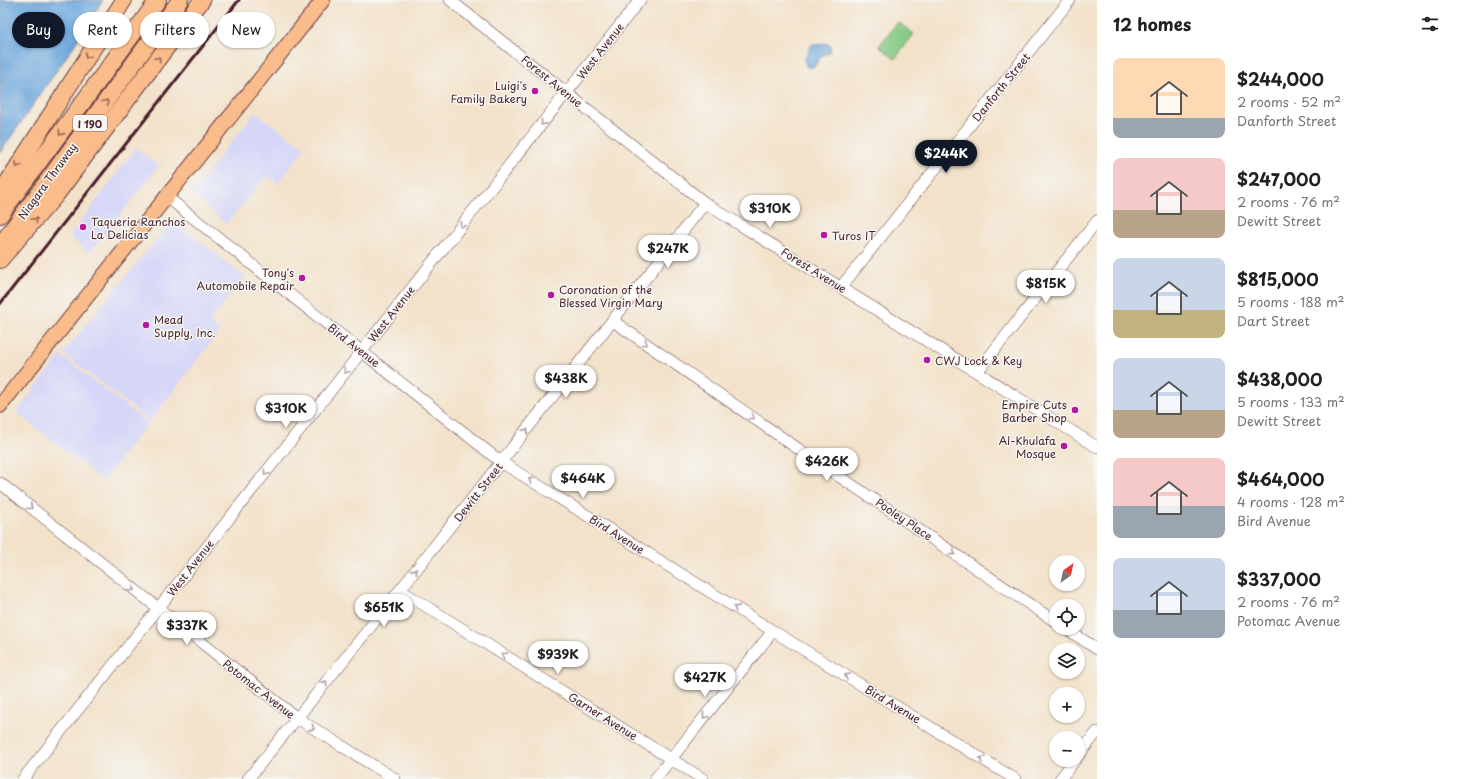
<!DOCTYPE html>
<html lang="en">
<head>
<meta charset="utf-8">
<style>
	body { margin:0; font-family:"Playpen Sans",sans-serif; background:#f2f2f2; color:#202124; height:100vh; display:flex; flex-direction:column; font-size:15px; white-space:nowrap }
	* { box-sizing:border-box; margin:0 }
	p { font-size:13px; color:#757577 }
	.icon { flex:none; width:22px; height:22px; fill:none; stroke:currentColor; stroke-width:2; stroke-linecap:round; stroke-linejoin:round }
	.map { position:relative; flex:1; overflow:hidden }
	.side { display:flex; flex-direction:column; background:#fff; width:360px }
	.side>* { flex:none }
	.guide { position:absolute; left:12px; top:12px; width:380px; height:36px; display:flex; gap:8px }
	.needle { width:26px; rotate:33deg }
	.controls { position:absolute; left:1049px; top:555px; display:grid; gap:8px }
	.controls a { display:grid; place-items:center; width:36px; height:36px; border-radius:50%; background:#fff; box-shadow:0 1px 3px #0004; font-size:20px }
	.price { position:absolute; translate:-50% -34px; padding:0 9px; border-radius:14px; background:#fff; color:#222; font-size:13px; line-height:26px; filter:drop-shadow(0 1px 2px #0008) }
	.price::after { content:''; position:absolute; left:50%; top:24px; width:12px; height:9px; margin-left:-6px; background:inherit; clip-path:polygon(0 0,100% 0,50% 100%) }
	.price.active { background:#111827; color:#fff }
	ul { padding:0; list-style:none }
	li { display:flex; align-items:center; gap:12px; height:100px; padding:0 16px }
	li span { display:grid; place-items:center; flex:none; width:112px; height:80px; border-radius:8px; color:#555 }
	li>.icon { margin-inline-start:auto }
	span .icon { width:48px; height:48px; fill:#fffc; stroke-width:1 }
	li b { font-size:17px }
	h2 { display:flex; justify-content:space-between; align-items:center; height:48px; padding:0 16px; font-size:17px }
	.pill { padding:0 14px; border-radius:18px; background:#fff; box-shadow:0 1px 3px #0004; font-size:14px; line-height:36px }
	.pill.active { background:#111827; color:#fff }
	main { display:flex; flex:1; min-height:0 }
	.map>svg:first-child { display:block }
	.built { fill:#d6d7f8 }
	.green { fill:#85c983; stroke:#687457 }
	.water { fill:#6ba5db; stroke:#5a6283 }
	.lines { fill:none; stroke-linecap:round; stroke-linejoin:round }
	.minor-casing { stroke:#633c43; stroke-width:12 }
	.major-casing { stroke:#633c43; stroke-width:16 }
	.highway-casing { stroke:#633c43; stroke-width:18 }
	.minor { stroke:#fff; stroke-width:11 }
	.major { stroke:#fabc8b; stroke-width:14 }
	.highway { stroke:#fabc8b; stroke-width:16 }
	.rail { stroke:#4a1f2b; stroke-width:3 }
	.oneway { stroke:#996656 }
	.oneway2 { stroke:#ae9aa0 }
	.poi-dot { fill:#b5179e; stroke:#f6f6f2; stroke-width:1.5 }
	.labels { text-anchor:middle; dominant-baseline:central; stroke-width:3; stroke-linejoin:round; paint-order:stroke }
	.shield { fill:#f6f6f2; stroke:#7e6067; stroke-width:1 }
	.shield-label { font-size:10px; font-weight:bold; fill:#4a1f2b }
	.street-label { font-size:11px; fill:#4a1f2b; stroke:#f6f6f2 }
	.poi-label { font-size:11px; fill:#4a1f2b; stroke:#f6f6f2; text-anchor:start }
</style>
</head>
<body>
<main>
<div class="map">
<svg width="1097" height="779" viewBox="0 0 1097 779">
	<rect width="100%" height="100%" fill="#f6f6f2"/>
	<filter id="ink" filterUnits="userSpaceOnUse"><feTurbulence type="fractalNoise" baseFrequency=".025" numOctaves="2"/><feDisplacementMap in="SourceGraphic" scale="8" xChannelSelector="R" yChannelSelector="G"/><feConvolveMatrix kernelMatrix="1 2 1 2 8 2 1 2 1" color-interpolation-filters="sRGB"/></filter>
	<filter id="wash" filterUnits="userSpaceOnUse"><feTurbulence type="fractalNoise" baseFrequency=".012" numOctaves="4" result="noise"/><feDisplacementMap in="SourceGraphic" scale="16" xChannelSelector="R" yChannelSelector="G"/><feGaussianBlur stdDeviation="0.9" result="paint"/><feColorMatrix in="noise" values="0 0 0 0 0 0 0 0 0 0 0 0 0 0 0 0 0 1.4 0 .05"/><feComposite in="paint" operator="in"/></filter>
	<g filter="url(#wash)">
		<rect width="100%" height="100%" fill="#f3e2ca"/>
		<path class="built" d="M255,112L305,148L277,184L267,176L226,224L191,193Z
			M136,148L159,166L90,253L69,237Z
			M173,220L245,277L209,322L220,331L150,421L63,353Z
			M61,355L148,423L103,481L16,412Z"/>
		<path class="green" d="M898,22L914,34L895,59L879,46Z"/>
		<path class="water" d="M0,0H103L73,47L0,153Z
			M825,43L828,44L831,46L830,52L821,56L814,67L810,68L806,66L804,59L809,53V47L813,44L818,45Z"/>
	</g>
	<g filter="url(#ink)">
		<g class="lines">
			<defs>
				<path id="minor" d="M450,0L705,203L1097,447
					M167,197L501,462L773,631L1015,779
					M841,287L1070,0
					M613,321L797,448L1056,622
					M977,372L1097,221
					M0,483L297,718L395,779
					M400,590L703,779
					M1065,628L1097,649
					M1078,756L1097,732
					M23,779L640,0
					M248,779L400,590L705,203
					M655,779L773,631
					M1060,779L1075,760"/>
				<path id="major" d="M0,406L323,0"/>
				<path id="highway" d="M0,194L124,0
					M0,215L158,0
					M2,243L180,0
					M0,260L56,195L202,0"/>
			</defs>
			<use href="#minor" class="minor-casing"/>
			<use href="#major" class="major-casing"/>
			<use href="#highway" class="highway-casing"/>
			<use href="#minor" class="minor"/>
			<use href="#major" class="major"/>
			<use href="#highway" class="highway"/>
			<path class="rail" d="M0,304L239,0"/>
		</g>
		<defs><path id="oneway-chevron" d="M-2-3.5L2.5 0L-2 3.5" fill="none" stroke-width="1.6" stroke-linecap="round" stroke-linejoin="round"/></defs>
		<g class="oneway">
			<use href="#oneway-chevron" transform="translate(87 56) rotate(123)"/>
			<use href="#oneway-chevron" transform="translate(158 59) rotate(-53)"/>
			<use href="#oneway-chevron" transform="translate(106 102) rotate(-54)"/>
			<use href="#oneway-chevron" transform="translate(61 133) rotate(126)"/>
			<use href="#oneway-chevron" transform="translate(18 165) rotate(122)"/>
			<use href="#oneway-chevron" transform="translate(35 220) rotate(-49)"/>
		</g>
		<g class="oneway2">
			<use href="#oneway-chevron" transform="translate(543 123) rotate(128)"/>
			<use href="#oneway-chevron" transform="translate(462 225) rotate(128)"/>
			<use href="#oneway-chevron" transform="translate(645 343) rotate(35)"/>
			<use href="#oneway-chevron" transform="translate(346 371) rotate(128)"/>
			<use href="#oneway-chevron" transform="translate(752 417) rotate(35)"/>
			<use href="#oneway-chevron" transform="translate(526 431) rotate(-51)"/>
			<use href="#oneway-chevron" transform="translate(266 473) rotate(128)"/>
			<use href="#oneway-chevron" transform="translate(531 480) rotate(-148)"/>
			<use href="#oneway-chevron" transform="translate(30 507) rotate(39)"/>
			<use href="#oneway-chevron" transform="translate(953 553) rotate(34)"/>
			<use href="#oneway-chevron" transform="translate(415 571) rotate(-52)"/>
			<use href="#oneway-chevron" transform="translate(132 589) rotate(39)"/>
			<use href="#oneway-chevron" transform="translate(736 608) rotate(-148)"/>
			<use href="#oneway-chevron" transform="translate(504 655) rotate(-148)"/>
			<use href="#oneway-chevron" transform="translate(847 676) rotate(-149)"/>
			<use href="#oneway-chevron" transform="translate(325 683) rotate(-51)"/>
			<use href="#oneway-chevron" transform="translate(705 716) rotate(128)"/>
			<use href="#oneway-chevron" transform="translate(312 728) rotate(32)"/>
			<use href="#oneway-chevron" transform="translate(982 759) rotate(-149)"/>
		</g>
	</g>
	<g class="poi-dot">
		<circle cx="535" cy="91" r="4"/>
		<circle cx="83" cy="227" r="4"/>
		<circle cx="824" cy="235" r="4"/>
		<circle cx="302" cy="278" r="4"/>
		<circle cx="551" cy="295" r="4"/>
		<circle cx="146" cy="325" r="4"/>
		<circle cx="927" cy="360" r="4"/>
		<circle cx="1075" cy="410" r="4"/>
		<circle cx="1064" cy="446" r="4"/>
	</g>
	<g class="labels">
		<rect class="shield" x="73" y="115" width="34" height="16" rx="3"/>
		<g class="shield-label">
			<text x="90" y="123">I 190</text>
		</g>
		<g class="street-label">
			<text transform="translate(600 51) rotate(-52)">West Avenue</text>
			<text transform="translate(552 81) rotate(39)">Forest Avenue</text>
			<text transform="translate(1001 87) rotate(-51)">Danforth Street</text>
			<text transform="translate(47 181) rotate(-54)">Niagara Thruway</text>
			<text transform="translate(814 270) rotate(32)">Forest Avenue</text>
			<text transform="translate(391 314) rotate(-52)">West Avenue</text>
			<text transform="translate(354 345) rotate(38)">Bird Avenue</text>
			<text transform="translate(478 492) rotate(-52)">Dewitt Street</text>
			<text transform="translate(904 519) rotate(34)">Pooley Place</text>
			<text transform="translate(617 534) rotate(32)">Bird Avenue</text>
			<text transform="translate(190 568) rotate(-52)">West Avenue</text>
			<text transform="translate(259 689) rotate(38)">Potomac Avenue</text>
			<text transform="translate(893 704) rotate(31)">Bird Avenue</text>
			<text transform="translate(603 716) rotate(32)">Garner Avenue</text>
		</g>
		<g class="poi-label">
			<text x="527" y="85" text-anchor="end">Luigi's<tspan x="527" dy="13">Family Bakery</tspan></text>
			<text x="91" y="221">Taqueria Ranchos<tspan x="91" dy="13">La Delicias</tspan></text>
			<text x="832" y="235">Turos IT</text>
			<text x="294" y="272" text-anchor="end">Tony's<tspan x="294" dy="13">Automobile Repair</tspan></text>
			<text x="559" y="289">Coronation of the<tspan x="559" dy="13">Blessed Virgin Mary</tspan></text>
			<text x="154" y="319">Mead<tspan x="154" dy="13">Supply, Inc.</tspan></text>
			<text x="935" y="360">CWJ Lock &amp; Key</text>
			<text x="1067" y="404" text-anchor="end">Empire Cuts<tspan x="1067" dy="13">Barber Shop</tspan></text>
			<text x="1056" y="440" text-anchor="end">Al-Khulafa<tspan x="1056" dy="13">Mosque</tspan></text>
		</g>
	</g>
</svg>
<div class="controls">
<a><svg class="needle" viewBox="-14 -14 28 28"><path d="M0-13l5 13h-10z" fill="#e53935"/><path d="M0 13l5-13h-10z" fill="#757577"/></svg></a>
<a><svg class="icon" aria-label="locate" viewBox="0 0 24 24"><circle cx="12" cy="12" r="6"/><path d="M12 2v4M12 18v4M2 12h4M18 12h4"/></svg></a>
<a><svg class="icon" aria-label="layers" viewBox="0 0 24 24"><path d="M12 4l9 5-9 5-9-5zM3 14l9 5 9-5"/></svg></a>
<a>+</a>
<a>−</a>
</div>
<b class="price active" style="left:946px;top:174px">$244K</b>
<b class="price" style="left:770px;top:229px">$310K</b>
<b class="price" style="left:668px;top:269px">$247K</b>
<b class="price" style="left:1046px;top:304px">$815K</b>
<b class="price" style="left:566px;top:399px">$438K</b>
<b class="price" style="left:286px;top:429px">$310K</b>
<b class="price" style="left:827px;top:482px">$426K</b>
<b class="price" style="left:583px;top:499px">$464K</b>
<b class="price" style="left:384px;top:628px">$651K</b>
<b class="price" style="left:187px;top:646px">$337K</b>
<b class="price" style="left:558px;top:675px">$939K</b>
<b class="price" style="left:705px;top:698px">$427K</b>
<div class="guide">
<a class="pill active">Buy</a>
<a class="pill">Rent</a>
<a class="pill">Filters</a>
<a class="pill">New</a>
</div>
</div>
<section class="side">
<h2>12 homes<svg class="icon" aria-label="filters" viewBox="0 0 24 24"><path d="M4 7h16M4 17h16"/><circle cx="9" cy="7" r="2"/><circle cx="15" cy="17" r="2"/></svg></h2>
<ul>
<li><span style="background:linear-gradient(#ffd9b3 75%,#9aa5b1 0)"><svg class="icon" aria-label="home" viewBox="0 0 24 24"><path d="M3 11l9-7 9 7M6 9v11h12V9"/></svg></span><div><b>$244,000</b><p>2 rooms · 52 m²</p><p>Danforth Street</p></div></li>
<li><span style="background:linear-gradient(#f6c9c9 65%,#b9a48a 0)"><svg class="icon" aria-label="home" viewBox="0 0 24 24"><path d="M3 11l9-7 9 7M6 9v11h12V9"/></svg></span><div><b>$247,000</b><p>2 rooms · 76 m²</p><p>Dewitt Street</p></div></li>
<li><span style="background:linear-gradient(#c9d6e8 65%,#c2b280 0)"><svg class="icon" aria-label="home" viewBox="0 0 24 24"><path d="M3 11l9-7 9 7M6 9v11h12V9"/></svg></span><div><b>$815,000</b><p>5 rooms · 188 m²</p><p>Dart Street</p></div></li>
<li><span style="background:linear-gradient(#c9d6e8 65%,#b9a48a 0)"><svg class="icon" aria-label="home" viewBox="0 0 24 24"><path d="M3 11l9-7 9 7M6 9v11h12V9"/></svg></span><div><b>$438,000</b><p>5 rooms · 133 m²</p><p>Dewitt Street</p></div></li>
<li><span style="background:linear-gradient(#f6c9c9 60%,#9aa5b1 0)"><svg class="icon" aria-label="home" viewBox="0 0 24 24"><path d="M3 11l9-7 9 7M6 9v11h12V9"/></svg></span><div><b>$464,000</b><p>4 rooms · 128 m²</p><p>Bird Avenue</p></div></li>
<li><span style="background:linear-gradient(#c9d6e8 65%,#9aa5b1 0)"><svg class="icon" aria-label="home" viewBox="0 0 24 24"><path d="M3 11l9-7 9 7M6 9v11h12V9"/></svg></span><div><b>$337,000</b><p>2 rooms · 76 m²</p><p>Potomac Avenue</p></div></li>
</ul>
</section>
</main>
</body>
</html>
